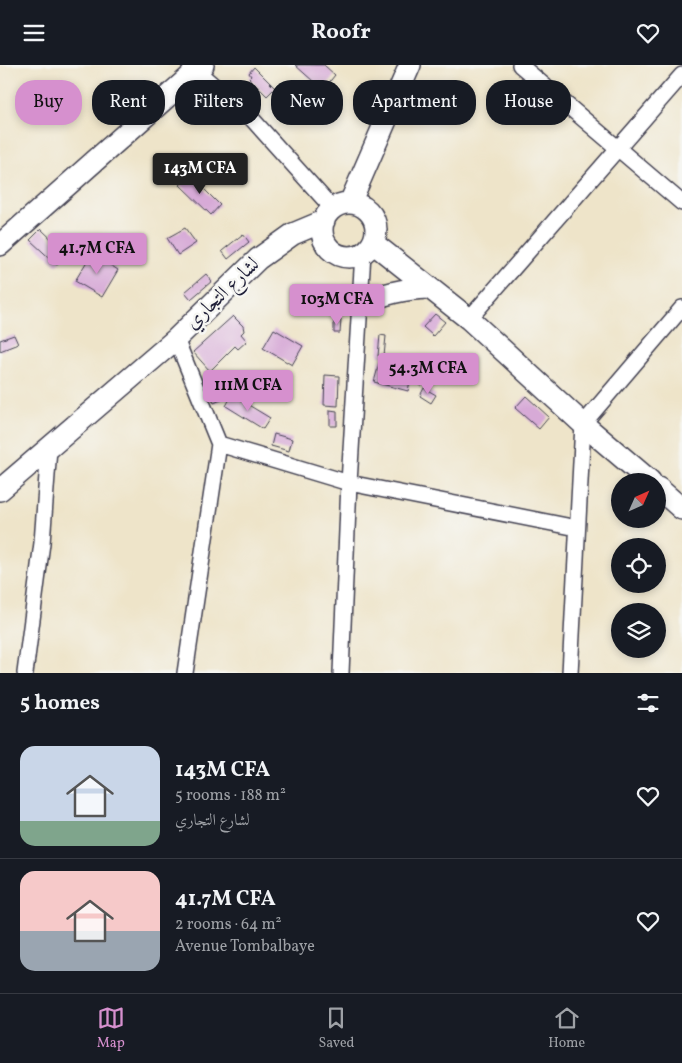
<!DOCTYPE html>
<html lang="en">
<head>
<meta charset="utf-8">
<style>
	body { margin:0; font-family:Vollkorn,Amiri,serif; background:#242831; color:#f1f3f6; height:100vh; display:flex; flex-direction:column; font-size:19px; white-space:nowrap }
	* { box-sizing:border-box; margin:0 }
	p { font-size:16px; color:#9ea1a6 }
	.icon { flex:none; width:28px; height:28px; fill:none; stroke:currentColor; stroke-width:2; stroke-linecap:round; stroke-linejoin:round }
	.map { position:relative; height:608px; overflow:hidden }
	.side { display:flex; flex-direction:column; background:#171b24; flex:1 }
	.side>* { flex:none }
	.hud { position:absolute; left:15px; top:15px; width:652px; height:45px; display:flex; gap:10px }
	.needle { width:32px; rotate:45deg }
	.tools { position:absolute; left:611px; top:408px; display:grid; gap:10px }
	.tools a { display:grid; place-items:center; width:55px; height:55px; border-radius:50%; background:#171b24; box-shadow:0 2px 8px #0003; font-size:25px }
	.price { position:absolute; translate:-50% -42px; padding:0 11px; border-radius:5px; background:#d690ce; color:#111; font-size:16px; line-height:32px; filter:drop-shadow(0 1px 2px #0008) }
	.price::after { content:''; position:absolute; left:50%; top:30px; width:15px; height:11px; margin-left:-8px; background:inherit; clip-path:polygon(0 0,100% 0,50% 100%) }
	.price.active { background:#222; color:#fff }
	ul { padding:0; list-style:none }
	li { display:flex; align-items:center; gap:15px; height:125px; padding:0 20px }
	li+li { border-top:1px solid #363941 }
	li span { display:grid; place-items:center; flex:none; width:140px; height:100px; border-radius:15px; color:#555 }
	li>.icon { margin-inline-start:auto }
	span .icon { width:60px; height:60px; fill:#fffc; stroke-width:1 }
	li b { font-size:21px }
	h2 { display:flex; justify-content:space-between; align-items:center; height:60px; padding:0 20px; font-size:21px }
	.pill { padding:0 18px; border-radius:20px; background:#171b24; box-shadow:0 2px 8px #0003; font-size:18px; line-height:45px }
	.pill.active { background:#d690ce; color:#111 }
	header { display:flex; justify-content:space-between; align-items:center; height:65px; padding:0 20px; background:#171b24; font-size:22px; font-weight:700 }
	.dock { display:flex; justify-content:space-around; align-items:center; height:70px; border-top:1px solid #363941; background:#171b24; font-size:14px; color:#9ea1a6 }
	.dock a { display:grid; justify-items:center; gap:2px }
	.dock .active { color:#d690ce }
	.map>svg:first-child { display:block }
	.building { fill:#d7aad7 }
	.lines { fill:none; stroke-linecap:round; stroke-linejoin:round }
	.street-casing { stroke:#413f50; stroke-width:18 }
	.secondary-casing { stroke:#413f50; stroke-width:24 }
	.street { stroke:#fff; stroke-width:15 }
	.secondary { stroke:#fff; stroke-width:21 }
	.labels { text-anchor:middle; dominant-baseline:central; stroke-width:5; stroke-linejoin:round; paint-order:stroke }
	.street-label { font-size:20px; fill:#22223b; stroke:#f6f6f2 }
</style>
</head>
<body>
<header><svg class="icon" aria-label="menu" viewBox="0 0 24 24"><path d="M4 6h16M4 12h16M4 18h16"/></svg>Roofr<svg class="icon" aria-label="heart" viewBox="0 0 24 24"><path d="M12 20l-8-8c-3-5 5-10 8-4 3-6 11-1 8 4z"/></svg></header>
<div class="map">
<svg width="682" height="608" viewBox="0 0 682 608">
	<rect width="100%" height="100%" fill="#f6f6f2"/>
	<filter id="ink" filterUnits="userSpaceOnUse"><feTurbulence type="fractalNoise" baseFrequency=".02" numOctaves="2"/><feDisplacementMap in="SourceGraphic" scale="10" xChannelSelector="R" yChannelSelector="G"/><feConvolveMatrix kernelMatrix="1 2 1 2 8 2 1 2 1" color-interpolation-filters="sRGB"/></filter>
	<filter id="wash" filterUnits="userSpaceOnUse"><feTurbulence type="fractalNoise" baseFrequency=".0096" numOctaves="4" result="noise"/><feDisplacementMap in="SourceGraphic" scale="20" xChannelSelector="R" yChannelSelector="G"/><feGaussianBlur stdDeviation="1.12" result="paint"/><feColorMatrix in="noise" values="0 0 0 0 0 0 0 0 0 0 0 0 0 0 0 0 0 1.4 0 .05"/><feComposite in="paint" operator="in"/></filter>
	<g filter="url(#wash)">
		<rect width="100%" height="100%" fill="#eee4c9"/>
		<g id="blocks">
			<path class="building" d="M295,0H324L335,10L323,25Z
				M254,2L275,23L267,31L249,13L251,11L249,8Z
				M190,110L220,140L211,150L180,120Z
				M185,163L196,178L178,190L167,173Z
				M41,164L67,189L57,200L30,175Z
				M243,169L249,177L228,194L222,186Z
				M92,188L118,205L102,232L75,216Z
				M206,209L212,216L191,234L185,227Z
				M331,231H342V245H330Z
				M435,249L445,257L433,271L423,262Z
				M233,251L243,261L244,266L241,269L247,276L238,284L235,281L210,306L193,287Z
				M334,254H341L340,268H334Z
				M274,264L303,281L292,300L263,283Z
				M14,270L18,279L0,286V275Z
				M380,270L386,271L384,291H378Z
				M380,295L389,297L386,310L410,316L408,326L374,317Z
				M408,303L425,314L421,321L403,310Z
				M220,310L228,327L222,329L214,312Z
				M325,310L339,311L338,341L324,340Z
				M212,312L221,335L214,338L205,315Z
				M424,323L436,330L431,338L420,331Z
				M232,330L270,353L263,364L226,341Z
				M526,331L549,352L539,364L515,343Z
				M330,345L337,346V361H330Z
				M274,369L292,374L289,386L271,381Z"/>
		</g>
	</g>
	<g filter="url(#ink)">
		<use href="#blocks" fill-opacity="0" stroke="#413f50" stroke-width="1"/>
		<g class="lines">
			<defs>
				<path id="street" d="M190,0L253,55L333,144
					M520,0L682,138
					M469,254L682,10
					M176,274L219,379L185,608
					M219,379L349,418L577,463
					M25,608L42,478L49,383
					M341,608L349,418L363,188
					M570,608L583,359L682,243"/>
				<path id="secondary" d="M350,138L410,0
					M322 165a27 27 0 1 1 54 0a27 27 0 1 1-54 0Z
					M373,178L469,254L583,359L650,416
					M0,180L203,0
					M361,239C385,228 404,224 429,223
					M658,423L682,444
					M0,425L176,274L258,194L293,169L324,156"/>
			</defs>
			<use href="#street" class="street-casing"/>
			<use href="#secondary" class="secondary-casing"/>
			<use href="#street" class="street"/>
			<use href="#secondary" class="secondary"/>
		</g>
	</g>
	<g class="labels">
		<g class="street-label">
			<text transform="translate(223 229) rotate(-44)">لشارع التجاري</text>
		</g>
	</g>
</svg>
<div class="tools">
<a><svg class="needle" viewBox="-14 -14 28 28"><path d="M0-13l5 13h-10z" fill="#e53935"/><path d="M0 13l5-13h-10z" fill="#9ea1a6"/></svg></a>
<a><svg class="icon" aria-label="locate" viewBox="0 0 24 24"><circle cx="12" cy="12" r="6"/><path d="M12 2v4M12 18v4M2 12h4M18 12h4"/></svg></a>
<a><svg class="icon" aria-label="layers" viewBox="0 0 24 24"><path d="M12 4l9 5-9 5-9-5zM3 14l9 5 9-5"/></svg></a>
</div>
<b class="price active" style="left:200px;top:130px">143M CFA</b>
<b class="price" style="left:97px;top:210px">41.7M CFA</b>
<b class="price" style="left:337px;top:261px">103M CFA</b>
<b class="price" style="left:428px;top:330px">54.3M CFA</b>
<b class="price" style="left:248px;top:347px">111M CFA</b>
<div class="hud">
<a class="pill active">Buy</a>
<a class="pill">Rent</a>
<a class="pill">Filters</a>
<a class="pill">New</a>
<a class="pill">Apartment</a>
<a class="pill">House</a>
</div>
</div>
<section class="side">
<h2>5 homes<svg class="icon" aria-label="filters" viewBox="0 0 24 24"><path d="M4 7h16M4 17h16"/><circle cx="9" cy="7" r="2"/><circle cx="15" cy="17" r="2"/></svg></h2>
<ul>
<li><span style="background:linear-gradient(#c9d6e8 75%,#7fa58c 0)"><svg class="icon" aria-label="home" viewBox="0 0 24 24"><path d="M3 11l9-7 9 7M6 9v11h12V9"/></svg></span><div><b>143M CFA</b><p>5 rooms · 188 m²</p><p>لشارع التجاري</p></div><svg class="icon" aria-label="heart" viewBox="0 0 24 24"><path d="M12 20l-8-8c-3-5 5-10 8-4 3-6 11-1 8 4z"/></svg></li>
<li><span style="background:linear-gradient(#f6c9c9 60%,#9aa5b1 0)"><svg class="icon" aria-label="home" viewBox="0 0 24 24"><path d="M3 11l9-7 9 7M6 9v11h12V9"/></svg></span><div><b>41.7M CFA</b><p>2 rooms · 64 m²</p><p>Avenue Tombalbaye</p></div><svg class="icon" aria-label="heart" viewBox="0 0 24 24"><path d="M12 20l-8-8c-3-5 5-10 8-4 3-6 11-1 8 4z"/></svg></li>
</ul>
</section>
<nav class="dock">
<a class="active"><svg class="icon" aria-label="map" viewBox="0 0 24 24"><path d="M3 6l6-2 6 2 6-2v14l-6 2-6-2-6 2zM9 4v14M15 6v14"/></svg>Map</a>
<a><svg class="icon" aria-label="saved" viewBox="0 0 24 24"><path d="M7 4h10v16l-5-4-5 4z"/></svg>Saved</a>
<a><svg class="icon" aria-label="home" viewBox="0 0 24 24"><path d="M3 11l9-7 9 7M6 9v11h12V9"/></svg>Home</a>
</nav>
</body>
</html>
